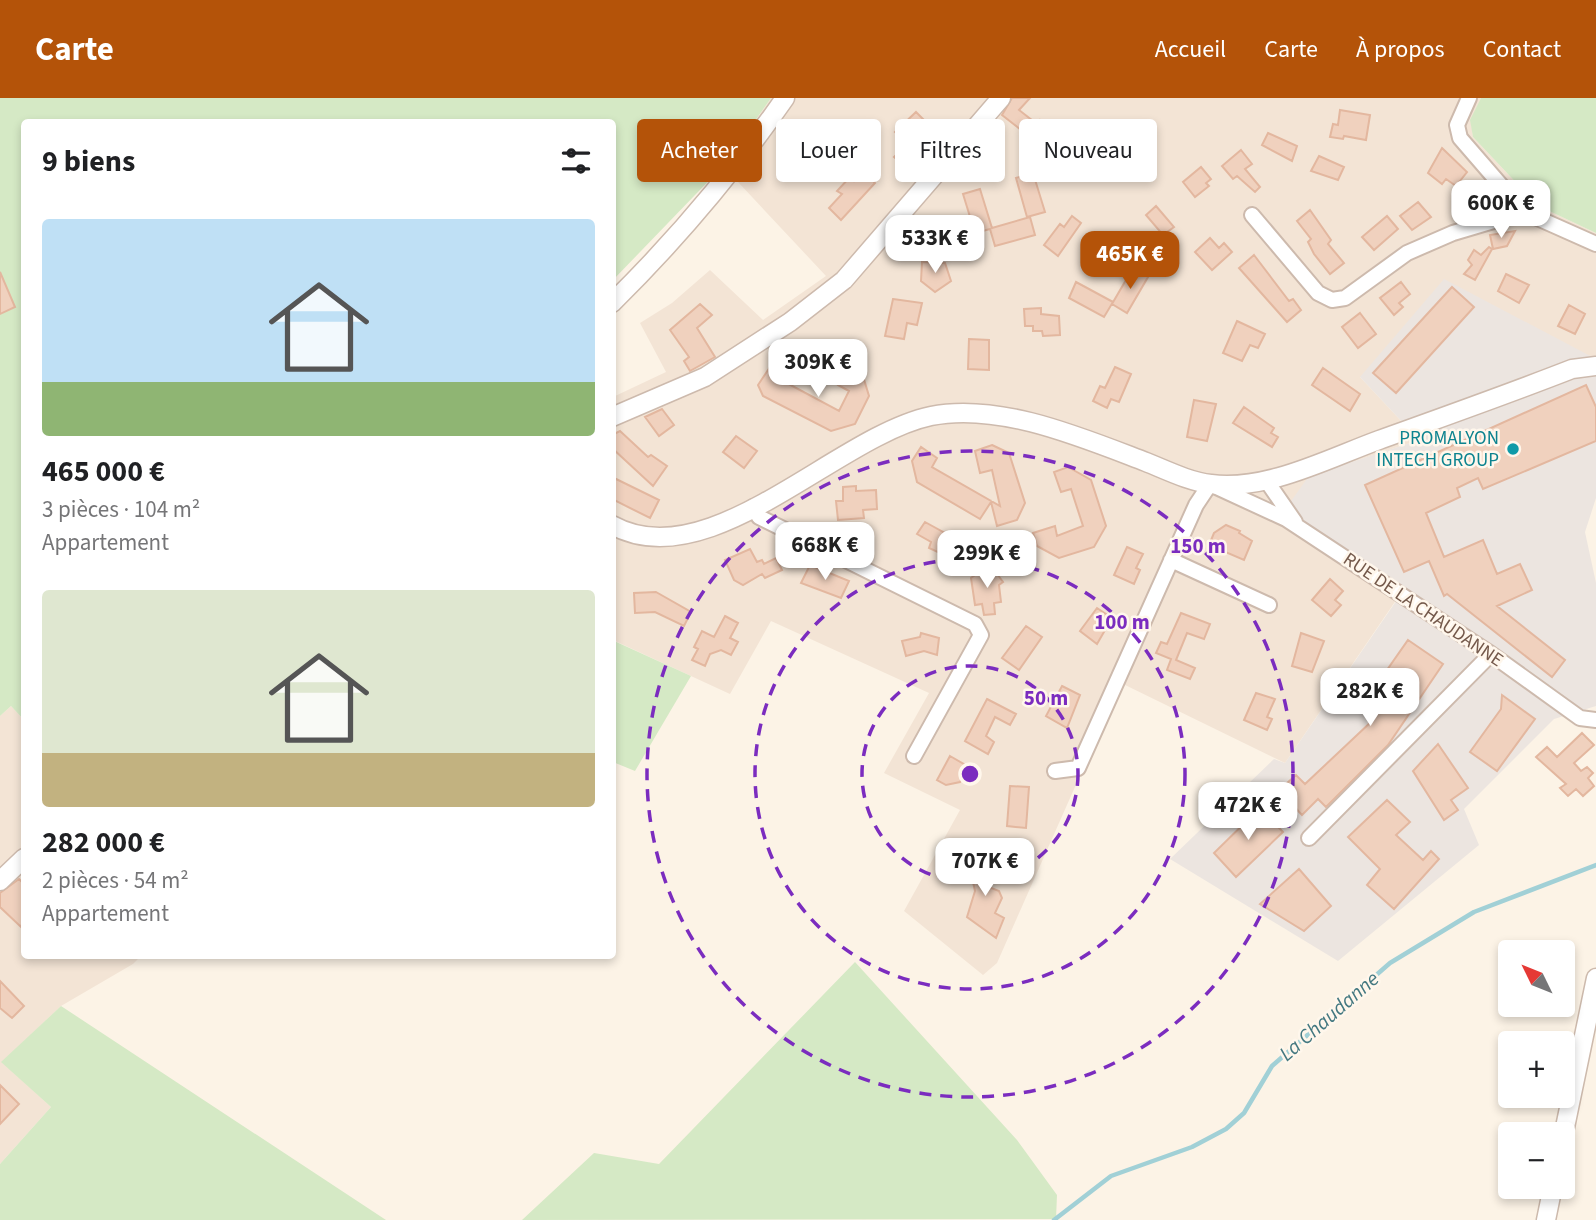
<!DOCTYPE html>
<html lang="fr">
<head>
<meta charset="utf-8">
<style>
	body { margin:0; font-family:"Source Sans 3",sans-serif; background:#f6f6f6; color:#202124; height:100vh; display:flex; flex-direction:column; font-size:26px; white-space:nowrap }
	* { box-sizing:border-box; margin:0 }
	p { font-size:23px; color:#757577 }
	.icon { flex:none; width:38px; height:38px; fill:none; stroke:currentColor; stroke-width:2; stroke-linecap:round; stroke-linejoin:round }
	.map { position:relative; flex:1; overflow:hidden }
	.panel { position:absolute; left:21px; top:21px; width:595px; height:840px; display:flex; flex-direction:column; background:#fff; border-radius:7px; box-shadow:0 4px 10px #0003 }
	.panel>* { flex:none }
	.guide { position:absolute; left:637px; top:21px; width:665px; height:63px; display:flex; gap:14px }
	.needle { width:46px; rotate:313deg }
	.fabs { position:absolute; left:1498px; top:842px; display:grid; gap:14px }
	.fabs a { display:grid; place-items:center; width:77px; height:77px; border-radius:7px; background:#fff; box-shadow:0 4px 10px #0003; font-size:35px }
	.price { position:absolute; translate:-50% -60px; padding:0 16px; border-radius:14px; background:#fff; color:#222; font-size:23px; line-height:46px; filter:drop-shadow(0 2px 4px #0008) }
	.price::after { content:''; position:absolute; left:50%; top:42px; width:21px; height:16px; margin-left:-10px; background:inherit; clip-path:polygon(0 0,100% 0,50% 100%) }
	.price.current { background:#b45309; color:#fff }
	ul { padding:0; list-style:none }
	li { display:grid; align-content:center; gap:14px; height:371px; padding:0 21px }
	li span { display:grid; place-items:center; height:217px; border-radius:7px; color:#555 }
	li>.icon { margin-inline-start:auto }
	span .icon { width:126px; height:126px; fill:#fffc; stroke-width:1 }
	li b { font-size:30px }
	h2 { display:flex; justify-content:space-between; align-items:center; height:84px; padding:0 21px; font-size:30px }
	.chip { padding:0 24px; border-radius:7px; background:#fff; box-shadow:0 4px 10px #0003; font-size:24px; line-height:63px }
	.chip.current { background:#b45309; color:#fff }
	header { display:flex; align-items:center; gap:42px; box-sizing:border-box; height:98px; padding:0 35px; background:#b45309; color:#fff }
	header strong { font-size:33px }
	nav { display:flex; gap:38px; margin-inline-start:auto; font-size:24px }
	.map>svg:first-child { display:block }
	.residential { fill:#f3e4d5 }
	.industrial { fill:#ece5e0 }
	.green { fill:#d5e9c5 }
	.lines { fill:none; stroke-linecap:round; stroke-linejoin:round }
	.stream { stroke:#a1d0d6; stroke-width:4.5 }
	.building { fill:#f0d1be; stroke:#e3b79f; stroke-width:2 }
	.minor-casing { stroke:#cdbaad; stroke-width:18 }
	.tertiary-casing { stroke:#cdbaad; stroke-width:21 }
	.minor { stroke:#fff; stroke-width:14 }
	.tertiary { stroke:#fff; stroke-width:18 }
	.ring { fill:none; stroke:#7b2cbf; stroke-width:3.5; stroke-dasharray:12 9 }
	.culture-dot { fill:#0f9aa8; stroke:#fff7ec; stroke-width:2.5 }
	.labels { text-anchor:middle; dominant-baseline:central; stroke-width:5; stroke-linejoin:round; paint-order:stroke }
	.culture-label { font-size:19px; fill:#0d838f; stroke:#fff7ec; text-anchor:end }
	.street-label { font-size:19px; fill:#74594b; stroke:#fff7ec }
	.water-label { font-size:21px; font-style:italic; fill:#437880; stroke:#fff7ec }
	.centre { fill:#7b2cbf; stroke:#fff7ec; stroke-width:3.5 }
	.ring-label { font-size:21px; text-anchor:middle; font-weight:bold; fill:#7b2cbf; stroke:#fff7ec; stroke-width:5; stroke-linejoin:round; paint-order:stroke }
</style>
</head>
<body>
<header>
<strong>Carte</strong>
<nav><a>Accueil</a><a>Carte</a><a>À propos</a><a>Contact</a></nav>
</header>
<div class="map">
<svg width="1596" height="1122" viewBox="0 0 1596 1122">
	<rect width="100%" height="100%" fill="#fcf3e6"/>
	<path class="residential" d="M771,0H1481L1471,22L1473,39L1524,93L1528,103L1596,135V261L1360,279L1419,342L1310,378L1403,492L1285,665L1121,585L997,865L983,877L904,813L960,712L884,675L929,595L771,523L730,596L613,542V299L666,274L640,225L672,205L710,172L763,222L826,178L723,68Z
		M11,608L24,622V858H141L133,866L61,908L2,964L51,1009L0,1066V618Z"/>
	<path class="industrial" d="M1444,181L1596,261V400L1585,434L1596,485V608L1554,621L1464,711L1479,747L1338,863L1170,761L1274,661L1285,665L1403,493L1300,422L1291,403L1309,378L1419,342L1360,279Z"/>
	<path class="green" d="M0,0H771L723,68L613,182L612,24H24V622L11,608L0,618Z
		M1481,0H1596V135L1528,103L1524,93L1473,39L1470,22Z
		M612,542L691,578L635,673L613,664Z
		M855,864L1017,1042L1057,1097L1056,1121L522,1122L594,1055L659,1066Z
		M61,908L386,1122H0V1066L51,1009L1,964Z"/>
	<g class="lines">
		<path class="stream" d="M1054,1122L1111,1078L1192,1049L1226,1031L1244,1015L1272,968L1390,865L1474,814L1596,767"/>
	</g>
	<path class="building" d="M1012,0H1030L1019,12L1037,26L1040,22L1063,40L1060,44L1070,52L1061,63L1002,17Z
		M1340,12L1370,17L1366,42L1344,38L1343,41L1330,39L1333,26L1338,27Z
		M916,14L932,30L915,51L912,49L918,55L904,68L894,59L908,46L895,34Z
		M810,35L832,55L809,76L789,54Z
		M1268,35L1297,48L1292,63L1262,47Z
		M1442,50L1467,74L1456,88L1446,81L1442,86L1428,75Z
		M1241,52L1252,66L1245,71L1260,89L1255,94L1237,78L1233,81L1222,68Z
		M1319,58L1344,69L1338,82L1311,73Z
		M1201,69L1211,81L1206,85L1209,88L1195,99L1183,84Z
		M863,73L875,85L841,122L829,110L842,96L837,93L850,79L854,83Z
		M1033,75L1045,114L1027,119L1016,80Z
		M980,91L992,130L1030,119L1035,137L995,148L990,131L975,135L963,96Z
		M1418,104L1431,119L1412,132L1400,118Z
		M1156,108L1174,129L1163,137L1146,117Z
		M1310,112L1331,142L1328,146L1344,165L1330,176L1314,156L1308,144L1311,141L1297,123Z
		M1072,118L1081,125L1058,158L1044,147L1060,126L1064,129Z
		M1387,118L1398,131L1374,152L1362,139Z
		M1515,133L1507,148L1493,151L1490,137Z
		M1105,135L1141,157L1132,172L1096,151Z
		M1210,140L1219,150L1224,145L1232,154L1212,172L1195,154Z
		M1489,149L1492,151L1475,182L1464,176L1472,167L1468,162L1474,152L1481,157Z
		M1254,157L1289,203L1293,201L1301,212L1287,224L1239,170Z
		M922,164L945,165L951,183L935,194L921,183Z
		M1133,170L1148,179L1127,215L1112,206Z
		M0,174L15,209L0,216Z
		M1506,176L1529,187L1519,205L1498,193Z
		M1076,184L1113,204L1104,219L1069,200Z
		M1401,184L1410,196L1399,205L1403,209L1394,217L1380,200Z
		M1452,189L1474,209L1396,295L1373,275Z
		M893,201L922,205L917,227L907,225L904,241L885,238Z
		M700,206L712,217L697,230L715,259L690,273L684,263L689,259L670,232Z
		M1569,207L1585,216L1575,236L1558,228Z
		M1041,210V216L1059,218L1060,237L1043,238L1042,233H1033V228H1025L1024,211Z
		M1360,215L1376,236L1358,250L1342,229Z
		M1237,223L1265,236L1258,250L1250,247L1242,263L1223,255Z
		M969,241L989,242V272L968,271Z
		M772,266L788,274L783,283L839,313L849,293L838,287L849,268L862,275L869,298L855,326L831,333L763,298L758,287Z
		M1115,269L1131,276L1119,304L1111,301L1107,310L1093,303L1100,288L1105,290Z
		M1323,270L1360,296L1350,313L1312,287Z
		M1586,287L1596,309V343L1483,391L1478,380L1457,390L1460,399L1426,415L1444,459L1483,442L1497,476L1520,466L1532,492L1497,508L1565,562L1552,579L1447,496L1444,498L1429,463L1404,474L1365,387Z
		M1194,302L1216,306L1207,343L1187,339Z
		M1244,309L1274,330L1271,335L1278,339L1272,349L1233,325Z
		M662,311L674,327L659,338L645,319Z
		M620,333L648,359L651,357L667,368L653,388L612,350V337Z
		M736,338L757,353L744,370L723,354Z
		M992,347L1009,355L1025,405L1017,422L997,428L991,404L980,421L917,384L912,363L921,349L937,360L932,369L1000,408L992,372L980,375L975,353Z
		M1068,369L1091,382L1106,428L1094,449L1059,460L1037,448L1033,435L1055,428L1057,438L1083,428L1071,391L1061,394L1054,374Z
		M612,379L659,402L650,420L612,401Z
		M856,388V393L876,392L877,411L863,412L864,420L838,422L836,403H843V389Z
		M925,424L952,439L942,456L929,450L931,444L917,436Z
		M1226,427L1240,433L1239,435L1252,443L1244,462L1209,447L1214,435Z
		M1127,449L1143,456L1136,470L1140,472L1134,486L1114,477Z
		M750,451L757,464L762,462L764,466L776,460L782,472L765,480L762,476L743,487L734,482L725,462Z
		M810,467L849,483L841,500L801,485Z
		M992,469L1003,484L999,487L1001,504L994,505L995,516L984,517L982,506L975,507L971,480L982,472L984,475Z
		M1330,481L1343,493L1335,502L1341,507L1331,518L1312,502Z
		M656,494L691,514L684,528L655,514L635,515L634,495Z
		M1097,510L1112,520L1097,546L1080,533Z
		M1181,515L1210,526L1204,541L1187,535L1176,562L1195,570L1190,581L1167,572L1171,561L1156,555L1161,544L1167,546Z
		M725,518L738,525L730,540L738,544L731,557L721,552L710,556L705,568L692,562L698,551L694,549L702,533L714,539Z
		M1026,528L1042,539L1019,572L1002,560Z
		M921,535L939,540L937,557L924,553L906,558L902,543L920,539Z
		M1301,535L1324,543L1312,574L1292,568Z
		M1408,542L1443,566L1388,647L1326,709L1318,701L1302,717L1279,692L1296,677L1305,686L1373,622L1359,612Z
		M1062,588L1080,597L1067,630L1046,618Z
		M1256,595L1275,601L1267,619L1272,621L1267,632L1244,622Z
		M1502,597L1535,621L1497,673L1470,654L1501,611Z
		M987,601L1016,616L1010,627L995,619L986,638L994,644L988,656L965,643Z
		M1582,635L1594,647L1574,665L1581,673L1587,669L1593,675L1588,680L1594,688L1583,698L1576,691L1568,698L1560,690L1566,686L1536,659L1547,649L1557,659Z
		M1438,646L1468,690L1451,702L1458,712L1444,722L1413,673Z
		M950,658L969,669L960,684L946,687L937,682Z
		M1010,688L1029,689L1026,730L1007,728Z
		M1387,702L1410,724L1396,737L1423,762L1431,753L1439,761L1394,811L1367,787L1380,771L1348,739Z
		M1260,710L1283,734L1236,779L1214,755Z
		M979,756L996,763L986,788L999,793L1002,800L995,815L1004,820L996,840L967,819L975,793L971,775Z
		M1299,771L1331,808L1304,833L1260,806Z
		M19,781L24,786V819L21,829L0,809V795Z
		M0,883L24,908L12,920L0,910Z
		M0,987L19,1006L0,1026Z"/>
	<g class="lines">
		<defs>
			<path id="minor" d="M1469,0L1457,27L1460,40L1524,114L1596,146
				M1252,117L1318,195L1332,202L1345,200L1407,155L1453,135L1524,114
				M1266,382L1295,424
				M753,409L759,419L975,526L981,537L914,658
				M1171,462L1269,507
				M1055,673L1078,670L1196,407L1210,386L1286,421L1491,556L1580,620L1596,622
				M1309,740L1491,556"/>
			<path id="tertiary" d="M612,205C675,143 735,72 785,0
				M612,319L705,279L790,224L844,182L1001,0
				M612,427C709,481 836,338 931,318C999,304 1083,340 1146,364C1166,372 1190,384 1211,386C1267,393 1327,361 1379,342C1443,319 1508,296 1572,271L1596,268
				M0,783L24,760
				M1563,1039L1596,880
				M1546,1122L1553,1088"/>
		</defs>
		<use href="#minor" class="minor-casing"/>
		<use href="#tertiary" class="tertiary-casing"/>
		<use href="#minor" class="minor"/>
		<use href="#tertiary" class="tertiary"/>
	</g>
	<g class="ring">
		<circle cx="970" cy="676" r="108"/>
		<circle cx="970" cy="676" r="215"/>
		<circle cx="970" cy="676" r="323"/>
	</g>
	<circle class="culture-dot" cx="1513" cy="351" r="7"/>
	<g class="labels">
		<g class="culture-label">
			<text x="1499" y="340">PROMALYON<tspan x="1499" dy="22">INTECH GROUP</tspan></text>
		</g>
		<g class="street-label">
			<text transform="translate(1423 512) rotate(34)">RUE DE LA CHAUDANNE</text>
		</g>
		<g class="water-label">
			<text transform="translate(1329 918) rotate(-41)">La Chaudanne</text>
		</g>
	</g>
	<circle cx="970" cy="676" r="10" class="centre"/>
	<g class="ring-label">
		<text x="1198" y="455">150 m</text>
		<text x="1122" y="531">100 m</text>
		<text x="1046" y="607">50 m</text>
	</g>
</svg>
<div class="fabs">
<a><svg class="needle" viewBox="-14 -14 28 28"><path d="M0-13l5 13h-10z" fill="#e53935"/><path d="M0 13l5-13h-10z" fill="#757577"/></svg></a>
<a>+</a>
<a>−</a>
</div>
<b class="price" style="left:1501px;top:142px">600K €</b>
<b class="price" style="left:935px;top:177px">533K €</b>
<b class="price current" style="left:1130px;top:193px">465K €</b>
<b class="price" style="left:818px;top:301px">309K €</b>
<b class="price" style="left:825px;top:484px">668K €</b>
<b class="price" style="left:987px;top:492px">299K €</b>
<b class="price" style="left:1370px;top:630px">282K €</b>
<b class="price" style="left:1248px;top:744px">472K €</b>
<b class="price" style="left:985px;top:800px">707K €</b>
<div class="guide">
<a class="chip current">Acheter</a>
<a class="chip">Louer</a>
<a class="chip">Filtres</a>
<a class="chip">Nouveau</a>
</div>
<section class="panel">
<h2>9 biens<svg class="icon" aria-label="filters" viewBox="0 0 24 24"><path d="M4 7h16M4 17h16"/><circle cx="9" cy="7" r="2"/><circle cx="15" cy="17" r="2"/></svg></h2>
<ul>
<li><span style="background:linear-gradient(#bfe0f5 75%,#8fb573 0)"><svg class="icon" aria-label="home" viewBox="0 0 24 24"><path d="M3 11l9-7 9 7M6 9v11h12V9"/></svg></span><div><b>465 000 €</b><p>3 pièces · 104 m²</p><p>Appartement</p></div></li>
<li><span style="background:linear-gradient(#dfe7d0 75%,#c2b280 0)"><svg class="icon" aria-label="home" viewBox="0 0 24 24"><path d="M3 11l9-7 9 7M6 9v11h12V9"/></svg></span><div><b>282 000 €</b><p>2 pièces · 54 m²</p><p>Appartement</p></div></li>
</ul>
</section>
</div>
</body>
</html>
